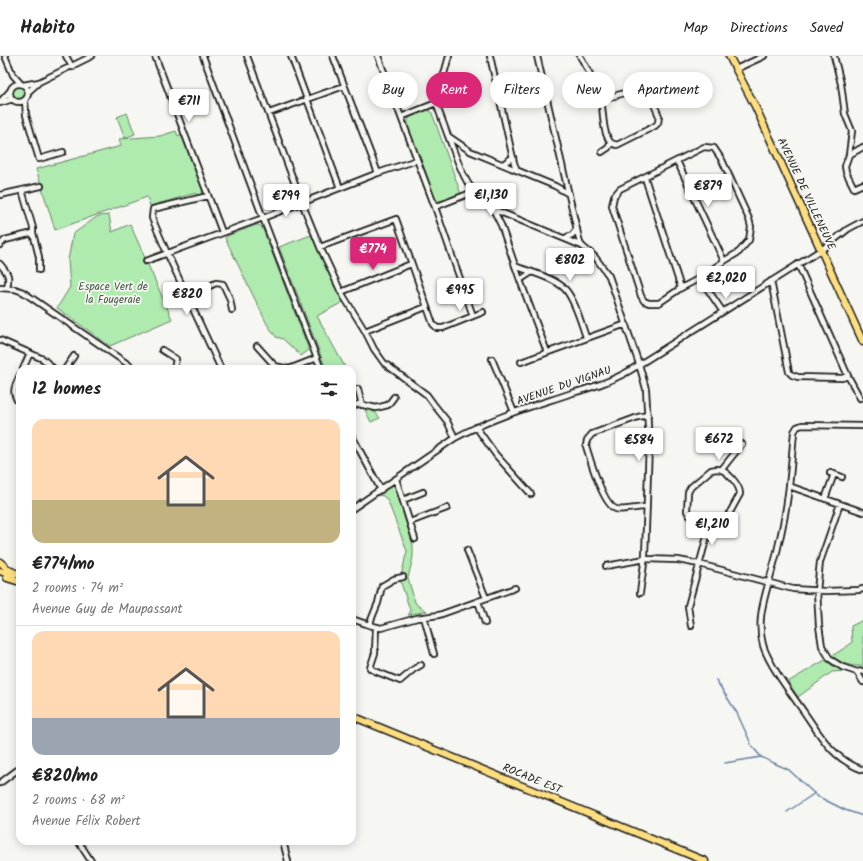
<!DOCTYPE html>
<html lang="en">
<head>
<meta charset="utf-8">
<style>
	body { margin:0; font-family:Kalam,sans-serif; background:#f6f6f6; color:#222; height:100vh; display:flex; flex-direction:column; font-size:15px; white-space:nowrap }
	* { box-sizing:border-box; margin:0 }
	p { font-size:13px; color:#767676 }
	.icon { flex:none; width:22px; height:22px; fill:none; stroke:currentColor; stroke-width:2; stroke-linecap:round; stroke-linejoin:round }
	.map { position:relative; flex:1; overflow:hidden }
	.details { position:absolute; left:16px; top:309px; width:340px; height:480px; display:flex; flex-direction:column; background:#fff; border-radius:12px; box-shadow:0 2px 10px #0003 }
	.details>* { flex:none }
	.guide { position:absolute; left:368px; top:16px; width:380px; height:36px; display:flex; gap:8px }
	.price { position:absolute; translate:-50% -34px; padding:0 9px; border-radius:4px; background:#fff; color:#222; font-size:13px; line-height:26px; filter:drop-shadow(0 1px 2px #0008) }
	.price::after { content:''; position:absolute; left:50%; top:24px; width:12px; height:9px; margin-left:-6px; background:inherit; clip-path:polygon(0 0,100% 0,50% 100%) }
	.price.selected { background:#db2777; color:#fff }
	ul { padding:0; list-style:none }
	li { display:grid; align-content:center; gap:8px; height:212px; padding:0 16px }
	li+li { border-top:1px solid #e0e0e0 }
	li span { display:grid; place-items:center; height:124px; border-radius:12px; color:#555 }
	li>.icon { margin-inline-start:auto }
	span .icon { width:72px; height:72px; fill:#fffc; stroke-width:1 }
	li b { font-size:17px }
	h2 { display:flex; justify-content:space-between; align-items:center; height:48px; padding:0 16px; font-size:17px }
	.tag { padding:0 14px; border-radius:18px; background:#fff; box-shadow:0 2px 10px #0003; font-size:14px; line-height:36px }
	.tag.selected { background:#db2777; color:#fff }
	header { display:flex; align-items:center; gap:24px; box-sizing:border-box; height:56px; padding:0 20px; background:#fff; border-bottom:1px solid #e0e0e0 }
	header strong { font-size:19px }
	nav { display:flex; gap:22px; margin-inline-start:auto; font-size:14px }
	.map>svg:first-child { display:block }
	.green { fill:#afeaaf; stroke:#668366 }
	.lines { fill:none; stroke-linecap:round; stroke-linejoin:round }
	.stream { stroke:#68849f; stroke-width:1.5 }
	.minor-casing { stroke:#1c1c1c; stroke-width:8 }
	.major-casing { stroke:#1c1c1c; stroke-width:9 }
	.minor { stroke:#f6f6f2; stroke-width:4.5 }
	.major { stroke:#fddf80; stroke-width:6 }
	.labels { text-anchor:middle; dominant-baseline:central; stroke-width:3.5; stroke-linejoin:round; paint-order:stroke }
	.street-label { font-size:11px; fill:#1c1c1c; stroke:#f6f6f2 }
	.park-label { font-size:11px; fill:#485a48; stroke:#f6f6f2 }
</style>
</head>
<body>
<header>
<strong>Habito</strong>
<nav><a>Map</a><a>Directions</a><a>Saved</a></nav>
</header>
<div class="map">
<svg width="863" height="805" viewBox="0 0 863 805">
	<rect width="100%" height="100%" fill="#f6f6f2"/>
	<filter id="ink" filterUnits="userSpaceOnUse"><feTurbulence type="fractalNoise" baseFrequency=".025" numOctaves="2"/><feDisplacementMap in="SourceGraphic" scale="8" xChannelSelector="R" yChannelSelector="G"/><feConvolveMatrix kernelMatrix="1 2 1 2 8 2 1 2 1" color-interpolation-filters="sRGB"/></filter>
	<g filter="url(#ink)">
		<path class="green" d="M12 37a7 7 0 1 1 14 0a7 7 0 1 1-14 0Z
			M428,54L432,57L461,138V139L444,145H438L435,142L408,71V63L412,60Z
			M127,57L135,78L125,82L117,61Z
			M176,75L178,80L181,78L203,135L202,138L197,140L196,137L150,150L147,141L55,174L36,113L121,90L119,83L160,80Z
			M109,159L112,176L130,168L172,263L110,290L57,252L70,231L68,204L73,178L98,160Z
			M256,169H259L263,173L309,294L301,300L283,283L276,281L267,268L225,182L227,180Z
			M311,179L343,246L317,260L346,313H326L279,191Z
			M369,353L376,357L380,362L371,366L365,354Z
			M394,428L413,489V501L408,522L415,546L418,550L427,555L408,559L410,557V554L400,524L407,495L387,443L383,440L379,439Z
			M863,564V610C851,611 841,607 832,600L849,589L852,586L851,570Z
			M825,604L833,610L844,615L832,616L798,641L788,626Z"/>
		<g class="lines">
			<path class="stream" d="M716,624L737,657L752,690L761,701L789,714L817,740L845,754L863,760
				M725,707L761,701
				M787,756L815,737"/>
			<defs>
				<path id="minor" d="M5,0L13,19L21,28
					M66,0L72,11
					M155,0L222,176
					M203,0L263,162L321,313
					M247,0L302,147L320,191L341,236L365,275L374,293L384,307L427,339L435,350L447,365L455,382
					M291,0L340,132
					M333,0L378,117
					M378,0L435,151L473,260
					M449,0L436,47L448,80L470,95L555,130L569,138
					M490,0L514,107L517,114
					M537,0L580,187L582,190L595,201L609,220L639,308L646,333L649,388L645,500L640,537
					M580,0C588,14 597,29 601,45C604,58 602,76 611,87L617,89L655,70L658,67L659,60L649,37L646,34L641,32L601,44
					M834,0L841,28L845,58L852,75L849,99L845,110L846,116L854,132L863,128
					M736,13L764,0
					M10 37a9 9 0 1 1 18 0a9 9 0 1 1-18 0Z
					M23,29L39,26L92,0
					M28,36L38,27
					M25,44L26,59L39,103L63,96
					M0,46L10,35
					M0,47L13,43
					M269,57L344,30
					M401,61L436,47
					M448,80C460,110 465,135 493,153L582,190
					M704,91L714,92L722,104L749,163L751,171L749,184L739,196L724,205L700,222L681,232L659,247H649L644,245L641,240L612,150L614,140L620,133Z
					M602,96L608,92L611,87
					M849,99L863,91
					M677,105L724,205
					M503,108L513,101
					M645,122L681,232
					M22,134L33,172V177
					M0,139L41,130
					M208,140L153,153L152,162L167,197L221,313
					M435,151L473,136
					M493,153L501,169L520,224L547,296
					M565,182L572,179L577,173
					M0,189L5,184L33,177L39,201V214
					M320,191L396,163L433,268L437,272H443L483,256
					M146,205L263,162L378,117L417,104
					M0,208C8,218 10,219 7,232
					M798,208L848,320L860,342
					M515,210C530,216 555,222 565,233C575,244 581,267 586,281
					M700,222L723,256
					M520,224L532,216
					M771,225L789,316L792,319L798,321L842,322L848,320
					M0,232L15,233L23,236L135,313
					M341,236L411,208
					M187,240L216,227L223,228L230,243L232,254
					M365,275L426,251
					M0,284L43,303L54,313
					M257,290L275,310L289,313L317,302
					M162,294L176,303L174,313
					M492,303L514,356
					M521,306L626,268
					M23,313L30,297
					M65,313L74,300
					M20,319C14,332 11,336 20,349
					M358,333L362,349
					M352,350L359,348L376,352L388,349L394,341
					M863,370L802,369L797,371L794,376C791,410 789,444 781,478C778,493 774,509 769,525C763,547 757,566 763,589C769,609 792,639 804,656C821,681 833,703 863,714
					M476,371L496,399L531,438
					M352,380L381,434
					M717,413C726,413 740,429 740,438L723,469L718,471L693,462L689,459L687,455L688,436L691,431L711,414Z
					M722,413L742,388
					M834,418L842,421
					M396,423L415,483
					M789,430L863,456
					M825,443L834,418L830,417
					M403,444L423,436
					M840,448L820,506L817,535L819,570L822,590L830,603L842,611L857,616L863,626
					M646,451C639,451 622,455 616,453C603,449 590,403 586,390L587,384L592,378L638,361L648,359
					M352,453L455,382C491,362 530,351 569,338C590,332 610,326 629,315L824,192L848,173L863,165
					M410,466L447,452
					M467,494L486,542
					M606,510L645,503L678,504L699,508L793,533L825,535L859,534L863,533
					M478,545L485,567
					M424,561L434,598
					M352,563L369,569L381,572L417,562L439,559L515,532
					M369,569L378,547L382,530L394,523L403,521
					M691,570L688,550L710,469
					M376,571L375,597L370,612L375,615L400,625L414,613L421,609
					M857,616L863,615
					M0,727L20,712
					M78,785L91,805
					M283,785L288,805"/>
				<path id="major" d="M729,0L755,50L863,286
					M0,506L9,514L20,519
					M0,515L13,520
					M7,522L20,526
					M352,660L705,805"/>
			</defs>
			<use href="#minor" class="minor-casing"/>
			<use href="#major" class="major-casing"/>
			<use href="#minor" class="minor"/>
			<use href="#major" class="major"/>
		</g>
	</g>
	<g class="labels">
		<g class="street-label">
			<text transform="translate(806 138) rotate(65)">AVENUE DE VILLENEUVE</text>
			<text transform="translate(564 330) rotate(-19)">AVENUE DU VIGNAU</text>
			<text transform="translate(532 723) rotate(22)">ROCADE EST</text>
		</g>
		<g class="park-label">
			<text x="113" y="231">Espace Vert de<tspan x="113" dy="13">la Fougeraie</tspan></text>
		</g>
	</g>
</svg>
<b class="price" style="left:189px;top:67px">€711</b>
<b class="price" style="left:708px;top:152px">€879</b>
<b class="price" style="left:491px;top:161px">€1,130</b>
<b class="price" style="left:286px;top:162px">€799</b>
<b class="price selected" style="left:373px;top:215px">€774</b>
<b class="price" style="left:570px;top:226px">€802</b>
<b class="price" style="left:726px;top:244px">€2,020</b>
<b class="price" style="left:460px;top:256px">€995</b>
<b class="price" style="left:187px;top:260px">€820</b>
<b class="price" style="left:719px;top:405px">€672</b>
<b class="price" style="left:639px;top:406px">€584</b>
<b class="price" style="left:712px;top:490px">€1,210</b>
<div class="guide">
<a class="tag">Buy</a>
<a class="tag selected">Rent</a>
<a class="tag">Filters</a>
<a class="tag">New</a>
<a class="tag">Apartment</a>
</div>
<section class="details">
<h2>12 homes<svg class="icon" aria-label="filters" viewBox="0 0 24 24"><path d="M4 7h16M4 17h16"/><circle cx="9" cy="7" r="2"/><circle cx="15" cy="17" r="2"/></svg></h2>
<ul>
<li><span style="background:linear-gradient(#ffd9b3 65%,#c2b280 0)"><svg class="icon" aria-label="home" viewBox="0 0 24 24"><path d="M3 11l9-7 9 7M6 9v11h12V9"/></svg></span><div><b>€774/mo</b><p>2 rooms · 74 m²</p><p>Avenue Guy de Maupassant</p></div></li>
<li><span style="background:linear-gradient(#ffd9b3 70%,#9aa5b1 0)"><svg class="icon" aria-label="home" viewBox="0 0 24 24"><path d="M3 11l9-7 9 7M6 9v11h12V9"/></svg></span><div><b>€820/mo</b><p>2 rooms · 68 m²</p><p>Avenue Félix Robert</p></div></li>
</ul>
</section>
</div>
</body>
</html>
